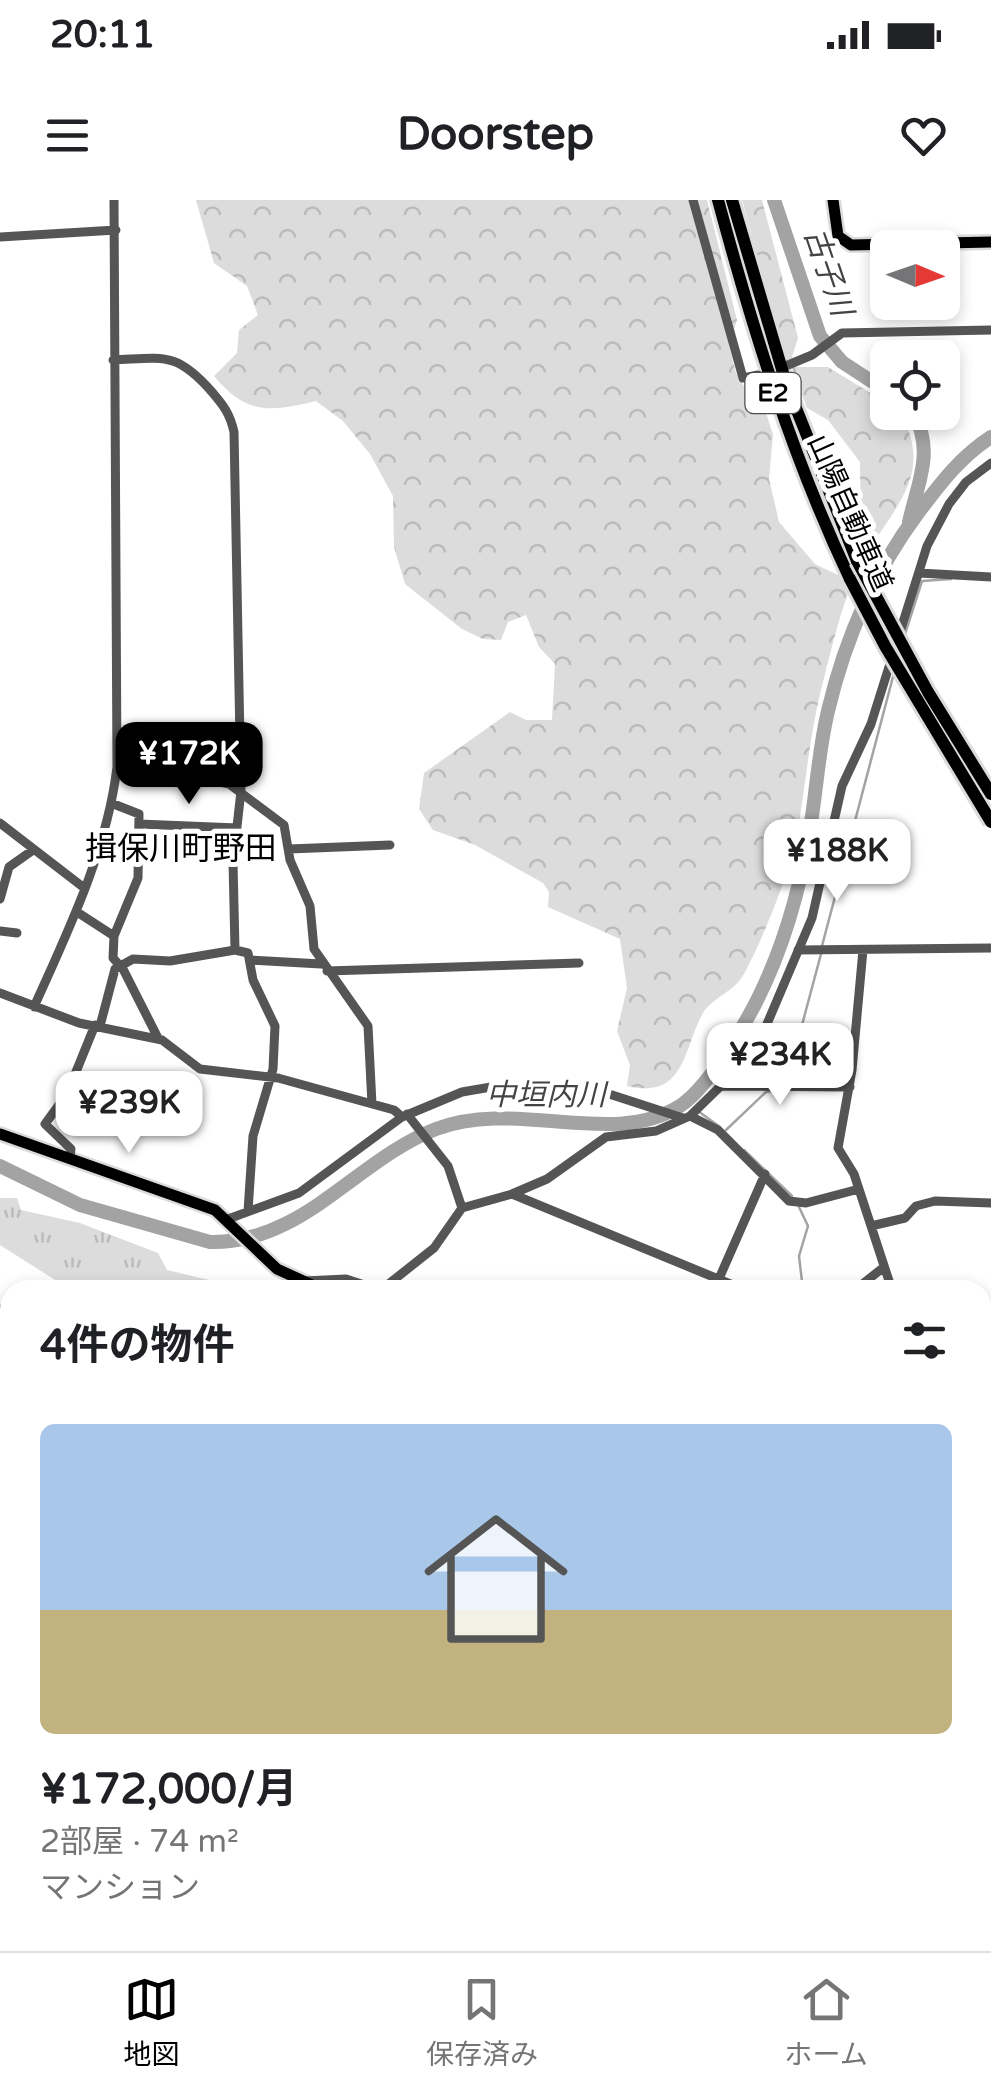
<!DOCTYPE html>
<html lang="ja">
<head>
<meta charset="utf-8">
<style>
	body { margin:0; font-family:"Varela Round","Noto Sans JP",sans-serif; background:#f2f2f2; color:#202124; height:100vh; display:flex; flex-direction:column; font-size:38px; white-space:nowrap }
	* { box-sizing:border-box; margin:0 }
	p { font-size:32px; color:#757577 }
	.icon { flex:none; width:55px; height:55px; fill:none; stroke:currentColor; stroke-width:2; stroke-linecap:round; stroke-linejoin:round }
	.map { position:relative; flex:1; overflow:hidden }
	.details { position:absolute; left:0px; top:1080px; width:992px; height:672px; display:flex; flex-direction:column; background:#fff; border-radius:30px 30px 0 0; box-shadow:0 5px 15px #0003 }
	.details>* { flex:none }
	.needle { width:65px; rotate:92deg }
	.fabs { position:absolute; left:870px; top:30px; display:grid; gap:20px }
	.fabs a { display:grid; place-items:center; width:90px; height:90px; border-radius:15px; background:#fff; box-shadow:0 5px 15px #0003; font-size:50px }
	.price { position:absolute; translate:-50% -85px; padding:0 22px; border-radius:20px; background:#fff; color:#222; font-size:32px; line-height:65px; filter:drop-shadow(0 2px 5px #0008) }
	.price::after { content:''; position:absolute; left:50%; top:60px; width:30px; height:22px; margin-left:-15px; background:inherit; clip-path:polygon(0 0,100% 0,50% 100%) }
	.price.on { background:#000; color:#fff }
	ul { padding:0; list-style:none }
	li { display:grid; align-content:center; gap:20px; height:530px; padding:0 40px }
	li+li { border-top:2px solid #e0e0e0 }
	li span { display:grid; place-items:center; height:310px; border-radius:15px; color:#555 }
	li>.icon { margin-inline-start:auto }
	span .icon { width:180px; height:180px; fill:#fffc; stroke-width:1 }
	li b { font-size:42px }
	h2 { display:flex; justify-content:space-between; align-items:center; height:120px; padding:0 40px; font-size:42px }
	.status { display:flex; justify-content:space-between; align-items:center; height:70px; padding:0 50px; background:#fff; direction:ltr }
	.status svg { height:28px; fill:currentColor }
	header { display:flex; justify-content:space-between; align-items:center; height:130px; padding:0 40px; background:#fff; font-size:45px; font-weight:800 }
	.tabs { display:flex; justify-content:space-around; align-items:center; height:140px; border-top:2px solid #e0e0e0; background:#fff; font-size:28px; color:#757577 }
	.tabs a { display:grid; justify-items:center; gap:5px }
	.tabs .on { color:#000 }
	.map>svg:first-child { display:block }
	.forest { fill:url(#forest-crowns) }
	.park { fill:url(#park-tufts) }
	.water { fill:url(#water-rules) }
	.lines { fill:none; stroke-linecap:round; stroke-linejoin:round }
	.stream { stroke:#a3a3a3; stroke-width:2.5 }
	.river { stroke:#a3a3a3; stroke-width:14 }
	.major-casing { stroke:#dbdbdb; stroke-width:16 }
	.highway-casing { stroke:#dbdbdb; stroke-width:18 }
	.minor { stroke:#555; stroke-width:9 }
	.major { stroke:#000; stroke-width:11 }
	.highway { stroke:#000; stroke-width:12 }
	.highway-bridge-casing { stroke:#dbdbdb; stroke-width:18; stroke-linecap:butt }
	.highway-bridge { stroke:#000; stroke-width:12 }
	.labels { text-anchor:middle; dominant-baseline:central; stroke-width:10; stroke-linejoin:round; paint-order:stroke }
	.shield { fill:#fff; stroke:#4c4c4c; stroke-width:2.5 }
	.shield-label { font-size:25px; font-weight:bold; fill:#000 }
	.street-label { font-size:28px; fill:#000; stroke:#fff }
	.water-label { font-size:30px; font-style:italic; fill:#444; stroke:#fff }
	.quarter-label { font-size:32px; fill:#000; stroke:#fff }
</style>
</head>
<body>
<div class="status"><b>20:11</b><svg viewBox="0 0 49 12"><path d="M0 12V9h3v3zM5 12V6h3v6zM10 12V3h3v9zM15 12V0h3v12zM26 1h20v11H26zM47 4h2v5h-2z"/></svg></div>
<header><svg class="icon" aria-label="menu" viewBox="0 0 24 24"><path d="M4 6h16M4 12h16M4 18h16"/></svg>Doorstep<svg class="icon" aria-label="heart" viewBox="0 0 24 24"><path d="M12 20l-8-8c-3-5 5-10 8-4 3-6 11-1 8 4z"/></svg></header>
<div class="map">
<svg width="991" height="1751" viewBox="0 0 991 1751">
	<defs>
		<pattern id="forest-crowns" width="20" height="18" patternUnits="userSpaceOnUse" patternTransform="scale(2.5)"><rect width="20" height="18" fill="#dcdcdc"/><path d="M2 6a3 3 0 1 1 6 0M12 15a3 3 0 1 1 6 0" fill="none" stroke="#bbb"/></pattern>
		<pattern id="park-tufts" width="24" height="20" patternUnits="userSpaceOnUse" patternTransform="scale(2.5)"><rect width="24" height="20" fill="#dcdcdc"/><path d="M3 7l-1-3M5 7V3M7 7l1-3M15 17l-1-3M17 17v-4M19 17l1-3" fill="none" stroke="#bbb"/></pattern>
		<pattern id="water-rules" width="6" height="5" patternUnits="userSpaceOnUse" patternTransform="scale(2.5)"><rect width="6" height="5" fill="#a3a3a3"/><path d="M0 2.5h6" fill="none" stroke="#8b8b8b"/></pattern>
	</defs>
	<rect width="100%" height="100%" fill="#fff"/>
	<path class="forest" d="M196,0H707L737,120L729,146L736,173L745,188L760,193L773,235L769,279L779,322L815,364L838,375L861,346L860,262L828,220L807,208L780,138L742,0H762L798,138L792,157L797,167H828L887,203L888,212L900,213C940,281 881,316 855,376C841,408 833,443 824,478C810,530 806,582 797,635C791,669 760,747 742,777C733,792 712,798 703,813C683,848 686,900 627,886L630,865L617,831L627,788L620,739L548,707L549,692L543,683L475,645L433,630L419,609L424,573L510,512L526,520H552L555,464L539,447L526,415L508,422L501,440L483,439L462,429L405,384L394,347L393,296L370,254L343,221L316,201C270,212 246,215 214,176L237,153L239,130L258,115L247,86L214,63Z
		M0,1439L10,1441V1711L0,1707Z"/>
	<path class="park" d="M0,998H17L21,1010L80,1023L158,1053L167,1070L251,1090H71L0,1045Z"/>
	<path class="water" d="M0,1104L10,1113V1190L0,1183Z
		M991,1563V1676L983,1682V1565Z"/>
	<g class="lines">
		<path class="stream" d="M904,437L922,381L951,379
			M822,746L894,473
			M787,881L821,754
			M698,911L720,927
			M726,930L766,892L785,889
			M744,950L792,996
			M799,1007L808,1026L799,1056L803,1090
			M982,1296L991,1303
			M0,1297L10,1314
			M220,1742L242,1751"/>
		<path class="river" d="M774,0L820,136L842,162L888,192
			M909,322C918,282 935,251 913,212
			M0,966L80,1005L210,1042C303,1044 356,960 436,929C516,898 612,949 680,906C701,892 720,863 733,842C775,778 799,699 811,623C817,585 819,548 828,511C845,439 874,372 918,313C940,284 960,257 991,237"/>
		<defs>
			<path id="major" d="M833,0L838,36L851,45L991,42
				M0,934L215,1010L277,1069L323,1090
				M982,1435L991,1438"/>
			<path id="highway" d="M718,0C753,130 792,257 850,379
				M732,0L786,183L857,361"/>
		</defs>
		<use href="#major" class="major-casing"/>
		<use href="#highway" class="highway-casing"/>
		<path class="minor" d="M693,0L743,178L758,175
			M0,37L116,30
			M113,160C164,158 176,151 212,192C224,206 230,214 234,232L241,591L233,662L235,750L248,753L253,780L275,826L273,869L253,936L248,1011
			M788,165L812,155L842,133L991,130
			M919,373L991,377
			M118,544L151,567L229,584L284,625L290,660L310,706L314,749L368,826L372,904
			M111,603L139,614L138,678L114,736L113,758L123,769L158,838
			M0,623L83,687
			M139,624L237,628
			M289,649L390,645
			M0,699L9,667L33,650
			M77,712L114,736
			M0,731L17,733
			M798,750L991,748
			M863,750L852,870L838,948L854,974L892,1090
			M250,760L321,764
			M327,771L579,763
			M0,793L79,823L162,840L200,869L278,878L394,910L402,917
			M34,807C68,731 107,651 117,567L114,0
			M100,826L115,769L133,759L170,761L235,750
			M722,886L850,887
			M407,914L448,966L462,1008
			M690,916L718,930L789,1001L806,1003L859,989
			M70,958L71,949L45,924L67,894L95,825
			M512,994L547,979L606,937L656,931L690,916L733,874L764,831L812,718L842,586L871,524L927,346L949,304L966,282L991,263
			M228,1019L299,993L402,917L462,892L491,887L561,895L606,893L683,918
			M871,1026L905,1018L916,1006L935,1001L991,1003
			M305,1081L346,1079L380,1090
			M381,1090L434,1048L462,1008L512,994L745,1090
			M714,1090L765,974
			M855,1090L884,1067
			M982,1283L991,1289
			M982,1335L991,1338
			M0,1422L10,1429
			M982,1710L991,1711
			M982,1721L991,1720
			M485,1751V1742
			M802,1751L803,1742
			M963,1751L966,1742"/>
		<use href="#major" class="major"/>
		<use href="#highway" class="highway"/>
		<defs>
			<path id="highway-bridge" d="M857,361L928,492L991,594
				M850,379L885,446L991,622"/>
		</defs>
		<use href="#highway-bridge" class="highway-bridge-casing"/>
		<use href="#highway-bridge" class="highway-bridge"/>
	</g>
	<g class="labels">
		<rect class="shield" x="745.5" y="173" width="55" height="40" rx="8"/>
		<g class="shield-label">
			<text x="773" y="193">E2</text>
		</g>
		<g class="street-label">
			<text transform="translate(850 313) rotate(66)">山陽自動車道</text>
		</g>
		<g class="water-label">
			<text transform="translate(828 72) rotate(71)">古子川</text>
			<text x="546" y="895">中垣内川</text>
		</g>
		<g class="quarter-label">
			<text x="181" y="649">揖保川町野田</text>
		</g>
	</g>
</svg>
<div class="fabs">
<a><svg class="needle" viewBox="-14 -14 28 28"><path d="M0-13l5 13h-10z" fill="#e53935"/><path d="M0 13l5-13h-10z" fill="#757577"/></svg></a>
<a><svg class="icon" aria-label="locate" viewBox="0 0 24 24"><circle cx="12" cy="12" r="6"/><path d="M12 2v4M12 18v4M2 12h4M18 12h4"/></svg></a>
</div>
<b class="price on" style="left:189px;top:607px">¥172K</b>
<b class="price" style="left:837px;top:704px">¥188K</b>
<b class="price" style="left:780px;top:908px">¥234K</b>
<b class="price" style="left:129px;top:956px">¥239K</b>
<section class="details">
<h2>4件の物件<svg class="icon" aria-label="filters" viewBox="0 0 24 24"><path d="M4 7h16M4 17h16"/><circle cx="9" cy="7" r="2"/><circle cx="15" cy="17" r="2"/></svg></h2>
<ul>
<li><span style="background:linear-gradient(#a9c7e8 60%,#c2b280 0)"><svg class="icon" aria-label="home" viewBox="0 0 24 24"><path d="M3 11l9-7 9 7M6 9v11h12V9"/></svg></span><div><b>¥172,000/月</b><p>2部屋 · 74 m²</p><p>マンション</p></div></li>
</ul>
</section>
</div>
<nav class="tabs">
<a class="on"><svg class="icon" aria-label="map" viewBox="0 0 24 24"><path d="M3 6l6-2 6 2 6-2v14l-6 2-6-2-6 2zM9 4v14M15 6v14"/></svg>地図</a>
<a><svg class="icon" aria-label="saved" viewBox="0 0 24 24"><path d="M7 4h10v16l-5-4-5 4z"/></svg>保存済み</a>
<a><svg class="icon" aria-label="home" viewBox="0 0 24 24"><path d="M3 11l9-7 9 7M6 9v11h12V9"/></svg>ホーム</a>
</nav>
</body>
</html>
